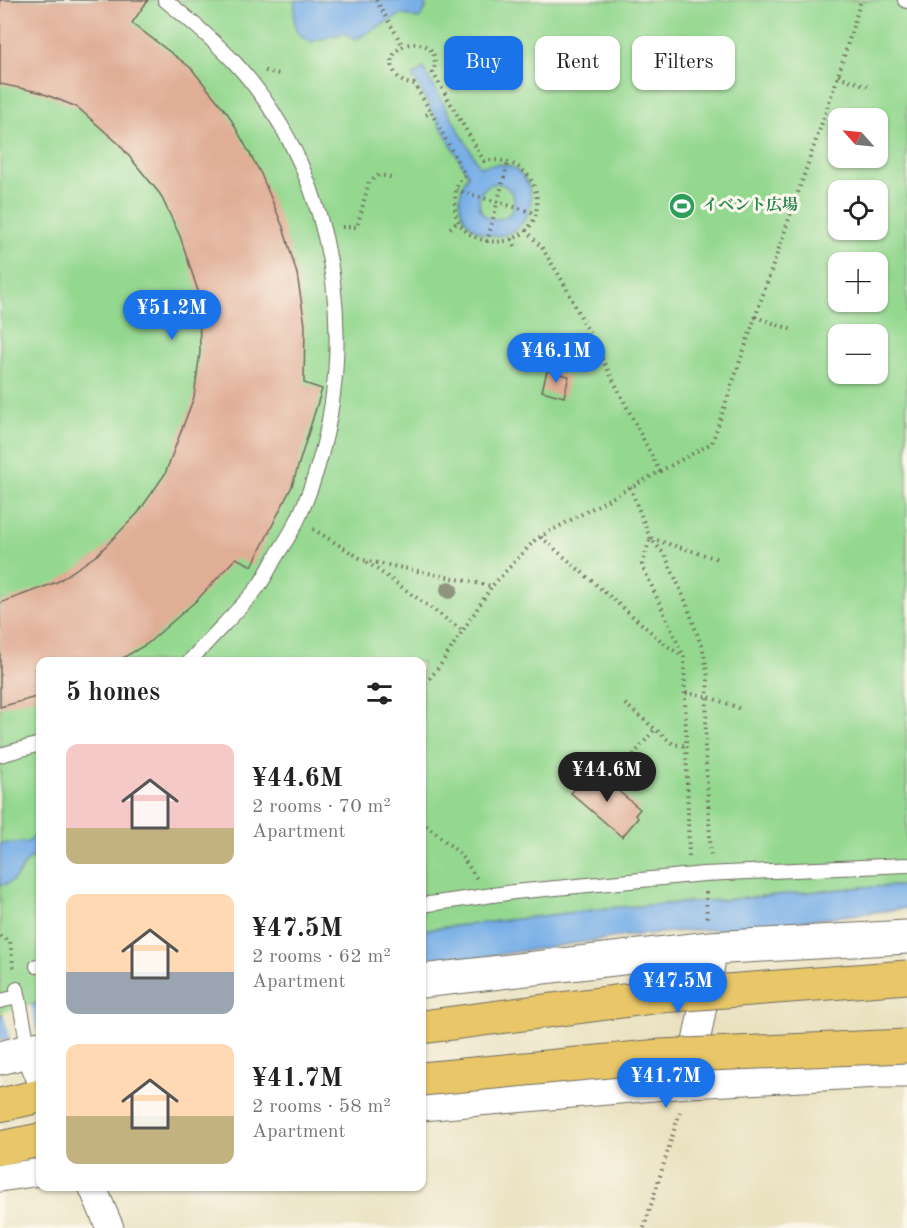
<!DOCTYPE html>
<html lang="en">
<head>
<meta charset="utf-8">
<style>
	body { margin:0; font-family:"Old Standard TT","Noto Serif JP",serif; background:#f2f2f2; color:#222; height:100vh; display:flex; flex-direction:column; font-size:22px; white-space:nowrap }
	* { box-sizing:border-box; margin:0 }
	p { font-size:20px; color:#767676 }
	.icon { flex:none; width:33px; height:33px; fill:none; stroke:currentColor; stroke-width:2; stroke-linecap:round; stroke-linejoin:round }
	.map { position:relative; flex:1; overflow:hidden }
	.drawer { position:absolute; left:36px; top:657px; width:390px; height:534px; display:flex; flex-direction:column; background:#fff; border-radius:12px; box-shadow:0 2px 4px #0004 }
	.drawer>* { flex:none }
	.hud { position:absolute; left:444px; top:36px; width:372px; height:54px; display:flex; gap:12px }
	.needle { width:39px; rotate:297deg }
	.fabs { position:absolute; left:828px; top:108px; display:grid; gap:12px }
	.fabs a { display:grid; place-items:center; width:60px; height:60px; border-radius:12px; background:#fff; box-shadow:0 2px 4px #0004; font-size:30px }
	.price { position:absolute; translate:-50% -51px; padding:0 14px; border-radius:21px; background:#1a73e8; color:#fff; font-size:20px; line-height:39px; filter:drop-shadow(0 2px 3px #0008) }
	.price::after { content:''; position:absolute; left:50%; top:36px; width:18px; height:14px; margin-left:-9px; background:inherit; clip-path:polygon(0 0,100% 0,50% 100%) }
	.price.selected { background:#222; color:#fff }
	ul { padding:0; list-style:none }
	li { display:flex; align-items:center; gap:18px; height:150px; padding:0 30px }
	li span { display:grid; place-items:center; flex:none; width:168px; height:120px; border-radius:12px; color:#555 }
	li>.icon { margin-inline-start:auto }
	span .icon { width:72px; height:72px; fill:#fffc; stroke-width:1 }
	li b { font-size:26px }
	h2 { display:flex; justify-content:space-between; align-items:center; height:72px; padding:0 30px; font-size:26px }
	.tag { padding:0 21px; border-radius:12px; background:#fff; box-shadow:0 2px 4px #0004; font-size:21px; line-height:54px }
	.tag.selected { background:#1a73e8; color:#fff }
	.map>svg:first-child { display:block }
	.green { fill:#94d890; stroke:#60825e; stroke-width:1.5; fill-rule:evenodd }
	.water { fill:#78afe7; stroke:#526d89; stroke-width:1.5; fill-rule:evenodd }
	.pier { fill:#eae1bf }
	.building { fill:#e0ad95 }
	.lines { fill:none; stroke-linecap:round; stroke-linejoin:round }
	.service-casing { stroke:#6e6b5f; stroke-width:16 }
	.minor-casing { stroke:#6e6b5f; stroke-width:29 }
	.tertiary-casing { stroke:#6e6b5f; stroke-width:35 }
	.motorway-casing { stroke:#6e6b5f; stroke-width:35 }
	.path { stroke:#6e6b5f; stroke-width:4; stroke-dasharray:1.5 4.5; stroke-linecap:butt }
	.service { stroke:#fff; stroke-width:14 }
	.minor { stroke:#fff; stroke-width:27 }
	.tertiary { stroke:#fff; stroke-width:33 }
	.motorway { stroke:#e9c769; stroke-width:33 }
	.motorway-bridge-casing { stroke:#6e6b5f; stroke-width:35; stroke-linecap:butt }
	.motorway-bridge { stroke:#e9c769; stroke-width:33 }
	.tree { fill:#8f957b }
	.labels { text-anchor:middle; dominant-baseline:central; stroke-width:6; stroke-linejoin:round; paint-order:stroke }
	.leisure-label { font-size:16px; font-weight:bold; fill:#27864d; stroke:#fbf7ec; text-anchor:start }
</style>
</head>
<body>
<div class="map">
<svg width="907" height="1228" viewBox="0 0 907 1228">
	<rect width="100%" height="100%" fill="#fbf7ec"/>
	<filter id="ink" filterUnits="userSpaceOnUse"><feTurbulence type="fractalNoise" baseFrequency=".0167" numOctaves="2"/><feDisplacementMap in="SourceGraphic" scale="12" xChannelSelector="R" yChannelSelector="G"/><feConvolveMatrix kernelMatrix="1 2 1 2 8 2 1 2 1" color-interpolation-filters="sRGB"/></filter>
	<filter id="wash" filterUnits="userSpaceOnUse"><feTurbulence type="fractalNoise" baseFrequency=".008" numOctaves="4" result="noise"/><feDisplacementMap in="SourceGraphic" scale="24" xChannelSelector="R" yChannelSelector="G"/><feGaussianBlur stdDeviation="1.35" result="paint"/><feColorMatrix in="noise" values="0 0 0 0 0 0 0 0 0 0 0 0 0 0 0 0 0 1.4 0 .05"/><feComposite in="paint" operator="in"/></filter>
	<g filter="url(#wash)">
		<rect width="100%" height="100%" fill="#eae1bf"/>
		<path class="green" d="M0,0H907V886L864,887L723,900L610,908L422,930V662H40V1002L0,1016ZM838,118H878V158H838ZM838,190H878V230H838ZM838,262H878V302H838ZM838,334H878V374H838Z"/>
		<path class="water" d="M295,0H424L426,8L419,19L402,14L354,40L344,33L310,42C289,32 295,20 295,0Z
			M423,68L480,167C494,163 511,162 522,175C530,184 533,198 529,210C512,261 435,229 468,175L412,75L418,73ZM497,183C519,187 520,216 498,219C475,222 471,186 497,183Z
			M40,832V853C19,860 21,885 0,885V844L28,842Z
			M907,886V908L736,929L695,930L625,936L422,966V930L610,908L723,900L864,887Z
			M40,1002V1030L0,1040V1016Z"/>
		<path class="pier" d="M31,1005L38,1034L10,1040L3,1012Z"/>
		<g id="blocks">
			<path class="building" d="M0,0H148L132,23L191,68L228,114L261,174L283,227L297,274L305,325L304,383L322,389L292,486L252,566L236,558L197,600L147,644L116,662H40V696L0,707V603L57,582L97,555L138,513L165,474L194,397L200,352L199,294L180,236L160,194L119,144L77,107L39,92L0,84Z
				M547,371L569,376L564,397L542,391Z
				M592,769L640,809L635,815L638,818L622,837L571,793Z"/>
		</g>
	</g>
	<g filter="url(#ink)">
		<use href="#blocks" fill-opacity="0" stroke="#6e6b5f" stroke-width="1.5"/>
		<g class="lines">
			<defs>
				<path id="service" d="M165,0C190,20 214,40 236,64C345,184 365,372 298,519C292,532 283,545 275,558C269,569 263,582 254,592C233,616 210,638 189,662
					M905,0L907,1
					M0,755L40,744
					M422,905L514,892L704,874L907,865
					M37,966H40
					M17,989L29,1051
					M0,1001L18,997"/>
				<path id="minor" d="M29,1051L40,1078
					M690,1073L711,965L710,948
					M422,1107L688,1084L879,1074H907
					M0,1178L40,1172
					M92,1186L110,1228"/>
				<path id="tertiary" d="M422,981L710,948L907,937
					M0,1058L40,1048"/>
				<path id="motorway" d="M0,1105L40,1096
					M0,1148L40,1140"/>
			</defs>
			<use href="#service" class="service-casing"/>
			<use href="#minor" class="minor-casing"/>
			<use href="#tertiary" class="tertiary-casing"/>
			<use href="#motorway" class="motorway-casing"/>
			<path class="path" d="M376,0L403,46
				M265,71L279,74
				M838,76L872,88
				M426,115L431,112L465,175C458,181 455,191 455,200C449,253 537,257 537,203C537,173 512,156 484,161L433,73C447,29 377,39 395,73C400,81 406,84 414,84L431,112
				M456,190L535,213
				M342,227H357L369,182L379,175L395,178
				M450,228L459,221
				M526,230L542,248L562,280L660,472
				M512,239L515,246
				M487,242L508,162
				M755,317L793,330
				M630,487L650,538L665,555L685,600L704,653L708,677L705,746L711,856
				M313,529L363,560L492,586L536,539L712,443L838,76L861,0
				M541,537L666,645L682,656
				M367,562L463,631
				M422,688L439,667L492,586
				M686,693L706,696L739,708
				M625,704L673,744L687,746
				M614,778L655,729
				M422,821L460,854L477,879
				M689,856L684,657L642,565L650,538L718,559
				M706,892L707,921
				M0,936L10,942L14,971
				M644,1228L680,1111"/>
			<use href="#service" class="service"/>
			<use href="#minor" class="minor"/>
			<use href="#tertiary" class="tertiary"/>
			<use href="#motorway" class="motorway"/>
			<defs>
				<path id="motorway-bridge" d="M422,1027L661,996L907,977
					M422,1079L660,1056L907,1046"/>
			</defs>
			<use href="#motorway-bridge" class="motorway-bridge-casing"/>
			<use href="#motorway-bridge" class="motorway-bridge"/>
		</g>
		<circle class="tree" cx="449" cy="590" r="9"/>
	</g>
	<defs>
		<symbol id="stadium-disc" viewBox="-11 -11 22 22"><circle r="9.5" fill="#2e9e5b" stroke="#fbf7ec"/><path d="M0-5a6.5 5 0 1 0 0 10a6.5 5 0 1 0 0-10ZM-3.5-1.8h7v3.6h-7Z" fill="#fff"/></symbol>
	</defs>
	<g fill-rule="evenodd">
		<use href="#stadium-disc" x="667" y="191" width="30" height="30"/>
	</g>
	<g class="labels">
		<g class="leisure-label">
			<text x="702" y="206">イベント広場</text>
		</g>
	</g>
</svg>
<div class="fabs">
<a><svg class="needle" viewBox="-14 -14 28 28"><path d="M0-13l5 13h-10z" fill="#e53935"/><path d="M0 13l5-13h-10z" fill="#767676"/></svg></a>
<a><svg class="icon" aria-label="locate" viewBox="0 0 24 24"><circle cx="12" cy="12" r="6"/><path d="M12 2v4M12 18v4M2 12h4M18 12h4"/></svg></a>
<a>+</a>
<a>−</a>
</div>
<b class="price" style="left:172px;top:341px">¥51.2M</b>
<b class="price" style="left:556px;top:384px">¥46.1M</b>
<b class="price selected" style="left:607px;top:803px">¥44.6M</b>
<b class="price" style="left:678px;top:1014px">¥47.5M</b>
<b class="price" style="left:666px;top:1109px">¥41.7M</b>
<div class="hud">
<a class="tag selected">Buy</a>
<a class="tag">Rent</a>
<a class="tag">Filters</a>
</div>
<section class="drawer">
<h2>5 homes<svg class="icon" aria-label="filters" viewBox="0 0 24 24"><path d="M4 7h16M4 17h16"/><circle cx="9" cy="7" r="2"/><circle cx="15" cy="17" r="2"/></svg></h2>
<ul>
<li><span style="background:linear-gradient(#f6c9c9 70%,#c2b280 0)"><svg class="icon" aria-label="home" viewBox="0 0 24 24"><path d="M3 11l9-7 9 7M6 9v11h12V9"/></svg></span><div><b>¥44.6M</b><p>2 rooms · 70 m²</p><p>Apartment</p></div></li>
<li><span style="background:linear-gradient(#ffd9b3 65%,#9aa5b1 0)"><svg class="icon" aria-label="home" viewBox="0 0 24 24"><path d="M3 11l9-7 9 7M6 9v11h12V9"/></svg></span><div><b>¥47.5M</b><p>2 rooms · 62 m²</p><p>Apartment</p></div></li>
<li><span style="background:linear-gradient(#ffd9b3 60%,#c2b280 0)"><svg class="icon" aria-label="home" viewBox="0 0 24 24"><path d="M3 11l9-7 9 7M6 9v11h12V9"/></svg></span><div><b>¥41.7M</b><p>2 rooms · 58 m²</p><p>Apartment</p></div></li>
</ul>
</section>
</div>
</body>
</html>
